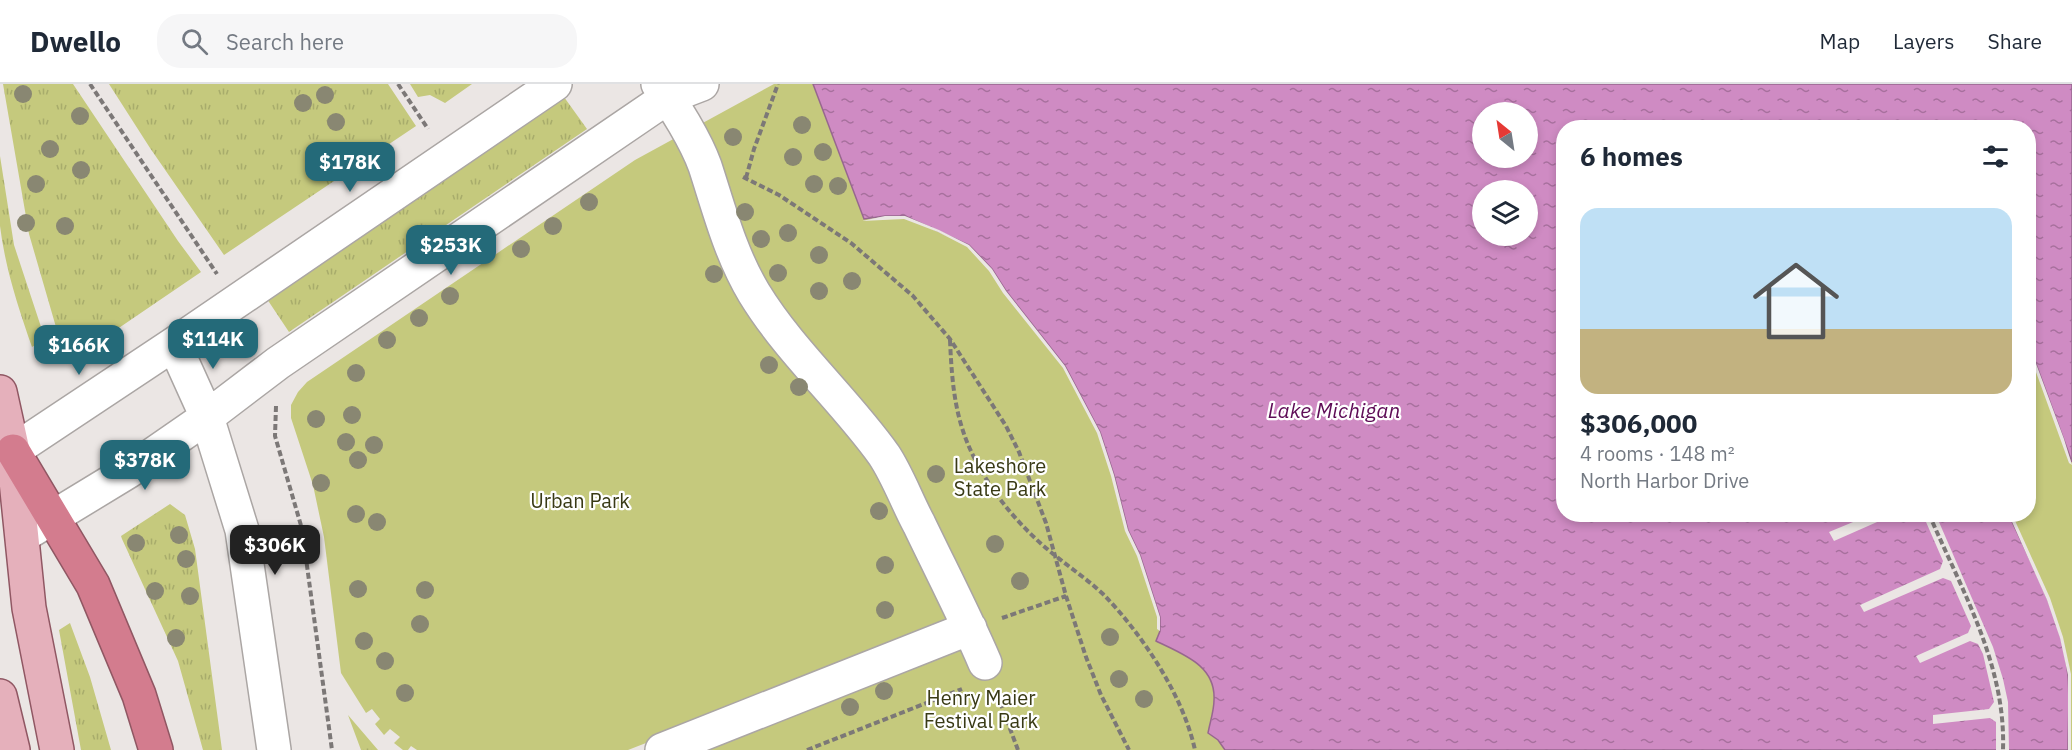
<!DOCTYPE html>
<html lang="en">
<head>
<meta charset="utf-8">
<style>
	body { margin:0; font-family:"IBM Plex Sans",sans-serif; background:#f6f6f7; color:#1f2937; height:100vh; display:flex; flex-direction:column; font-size:22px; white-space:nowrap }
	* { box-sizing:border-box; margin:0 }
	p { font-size:20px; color:#747a83 }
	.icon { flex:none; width:33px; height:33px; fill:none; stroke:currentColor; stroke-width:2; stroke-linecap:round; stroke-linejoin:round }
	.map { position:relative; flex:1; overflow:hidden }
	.drawer { position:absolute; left:1556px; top:36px; width:480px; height:402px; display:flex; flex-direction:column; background:#fff; border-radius:24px; box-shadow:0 3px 9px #0003 }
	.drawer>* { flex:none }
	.needle { width:39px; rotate:330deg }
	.controls { position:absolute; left:1472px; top:18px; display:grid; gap:12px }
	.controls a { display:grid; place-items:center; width:66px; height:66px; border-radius:50%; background:#fff; box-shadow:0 3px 9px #0003; font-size:30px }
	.price { position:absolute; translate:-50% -51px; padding:0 14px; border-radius:12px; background:#246a79; color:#fff; font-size:20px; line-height:39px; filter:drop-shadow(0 2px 3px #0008) }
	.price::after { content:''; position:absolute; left:50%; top:36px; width:18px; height:14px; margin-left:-9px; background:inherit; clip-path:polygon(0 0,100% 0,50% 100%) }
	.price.active { background:#222; color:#fff }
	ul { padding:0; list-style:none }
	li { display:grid; align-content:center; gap:12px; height:318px; padding:0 24px }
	li span { display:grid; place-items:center; height:186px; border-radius:18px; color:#555 }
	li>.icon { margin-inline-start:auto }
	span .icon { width:108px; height:108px; fill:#fffc; stroke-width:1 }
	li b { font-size:26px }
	h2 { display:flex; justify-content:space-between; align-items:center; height:72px; padding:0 24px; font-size:26px }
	header { display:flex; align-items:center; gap:36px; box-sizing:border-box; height:84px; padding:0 30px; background:#fff; border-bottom:2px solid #e0e1e3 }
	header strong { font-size:28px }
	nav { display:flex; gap:33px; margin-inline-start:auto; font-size:21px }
	.search { width:420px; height:54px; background:#f6f6f7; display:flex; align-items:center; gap:15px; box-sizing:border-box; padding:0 21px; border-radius:24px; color:#747a83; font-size:22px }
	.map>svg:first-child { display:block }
	.grass { fill:url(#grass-tufts) }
	.park { fill:#c5c97d }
	.water { fill:url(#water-ripples); stroke:#97678e; stroke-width:1.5; fill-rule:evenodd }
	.pier { fill:#ebe6e4 }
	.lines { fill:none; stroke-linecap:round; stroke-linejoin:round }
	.minor-casing { stroke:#aba6a4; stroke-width:36 }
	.major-casing { stroke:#905763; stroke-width:36 }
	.highway-casing { stroke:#905763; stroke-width:36 }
	.path { stroke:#7c7877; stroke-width:4; stroke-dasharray:6 3; stroke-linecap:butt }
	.minor { stroke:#fff; stroke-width:33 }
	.major { stroke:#e5b0bb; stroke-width:33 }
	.highway { stroke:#d37c8e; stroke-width:33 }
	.tree { fill:#898772 }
	.labels { text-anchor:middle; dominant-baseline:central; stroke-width:4.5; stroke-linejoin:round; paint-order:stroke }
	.park-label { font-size:20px; fill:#393a15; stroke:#fff }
	.water-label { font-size:21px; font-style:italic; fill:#5e0c56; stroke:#fff }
</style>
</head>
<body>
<header>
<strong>Dwello</strong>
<div class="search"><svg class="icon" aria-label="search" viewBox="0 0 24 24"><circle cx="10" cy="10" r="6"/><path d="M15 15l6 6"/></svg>Search here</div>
<nav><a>Map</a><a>Layers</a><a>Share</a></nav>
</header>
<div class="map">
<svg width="2072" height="666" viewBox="0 0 2072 666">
	<defs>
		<pattern id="grass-tufts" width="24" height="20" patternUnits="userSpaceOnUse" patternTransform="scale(1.5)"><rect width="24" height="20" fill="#c5c97d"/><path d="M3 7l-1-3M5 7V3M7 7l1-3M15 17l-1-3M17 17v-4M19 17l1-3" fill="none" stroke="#a8ac6b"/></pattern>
		<pattern id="water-ripples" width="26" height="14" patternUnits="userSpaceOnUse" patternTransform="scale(1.5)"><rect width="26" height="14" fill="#cf8bc3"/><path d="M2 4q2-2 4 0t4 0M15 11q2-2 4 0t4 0" fill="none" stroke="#a7709d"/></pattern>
	</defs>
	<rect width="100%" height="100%" fill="#ebe6e4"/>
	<path class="grass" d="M3,0H73L178,157L201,188L85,267L72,252L58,250L29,150Z
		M109,0H388L416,42L224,171L150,64Z
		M410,0H472L445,19L430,11L418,13Z
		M564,13L587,45L289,248L267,215Z
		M0,72L14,161L45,255L32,263C18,223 5,183 0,142C0,119 0,95 0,72Z
		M170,420L185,431L195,465L222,666H203L178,577L122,455L121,452Z
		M70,539L90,593L111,666H81L59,546Z
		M348,631L378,666H361Z"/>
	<path class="park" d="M774,0H813L864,135L905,132L969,161L1065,282L1100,348L1160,533V547L1156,557C1182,570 1216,581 1214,616C1214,627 1210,638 1208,649L1218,656L1225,666H652L669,650L628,666H417L411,662L408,666H403L394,659L400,653L390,645L384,651L375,640L380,635L372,625L366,629L341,589L324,453L313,401L291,334V321L298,308L307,298L635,76Z
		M2028,258L2072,378V666H2068C2068,641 2070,616 2068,592C2064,537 2031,480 2009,431L2028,430Z"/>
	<path class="water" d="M813,0H2072V378L2028,258V44H1563V430L2009,431C2031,480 2064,537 2068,592C2070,616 2068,641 2068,666H1225L1218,656L1208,649C1210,638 1214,627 1214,616C1216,581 1182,570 1156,557L1160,547V533L1140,471L1128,446L1114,391L1100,348L1065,282L1006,207L992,185L969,161L905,132H885L864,135ZM1482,28H1527V74H1482ZM1482,106H1527V152H1482Z"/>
	<path class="pier" d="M885,132H905L939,146L969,161L992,185L1006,207L1065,282L1100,348L1114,391L1128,446L1140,471L1160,533V547L1157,545V533L1137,472L1125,447L1111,392L1097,349L1063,284L1003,209L989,187L967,163L938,148L904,135L862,137Z
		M2028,258L2064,355L2072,381L2069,379L2028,266Z
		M2012,430L2050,514L2063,553L2071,590V666H2068V591L2060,554L2047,516L2009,431Z
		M1870,431H1893L1834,457L1829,448Z
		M1923,431H1936L1993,563L2003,595L2008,618L2009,666H1996V638L1990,634L1933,640V631L1989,625L1994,618L1983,570L1978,560L1970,557L1920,579L1916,572L1968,549L1971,542L1951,497L1943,494L1864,528L1860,521L1940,485L1943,477Z"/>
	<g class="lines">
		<defs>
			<path id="minor" d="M658,0C674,21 696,57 705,82C719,125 730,169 754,209C790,268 844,315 884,371C898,392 907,418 919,440C941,486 965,532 985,579
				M174,260L207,333L242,446L274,666
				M13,367L174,260L555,0
				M27,449L129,387L207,333L278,279L668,13L702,0
				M662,666L970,544"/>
			<path id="major" d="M0,308L13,367L29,524L57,666
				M0,612L13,666"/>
			<path id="highway" d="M13,367L93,501L139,611L156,666"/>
		</defs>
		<use href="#minor" class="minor-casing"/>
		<use href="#major" class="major-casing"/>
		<use href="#highway" class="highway-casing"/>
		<path class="path" d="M90,0L217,190
			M398,0L428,45
			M743,93L779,111L851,159L913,212L950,255L1006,342L1019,368L1046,439L1066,512L1086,573L1101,611L1129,666
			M746,94L754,65L778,0
			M950,256C952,301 955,339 977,379C996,415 1025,448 1057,473C1072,485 1088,496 1103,510C1142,550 1183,611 1195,666
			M276,322L275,352L302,445L332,666
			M1929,430C1962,507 2006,581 2003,666
			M1002,534L1066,512
			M997,610L1018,666
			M807,666L962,605"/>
		<use href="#minor" class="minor"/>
		<use href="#major" class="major"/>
		<use href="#highway" class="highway"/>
	</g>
	<g class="tree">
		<circle cx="23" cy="10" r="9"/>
		<circle cx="325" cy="11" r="9"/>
		<circle cx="303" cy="19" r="9"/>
		<circle cx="80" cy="32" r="9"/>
		<circle cx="336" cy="38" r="9"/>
		<circle cx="802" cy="41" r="9"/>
		<circle cx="733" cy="53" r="9"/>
		<circle cx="50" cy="65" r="9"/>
		<circle cx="823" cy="68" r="9"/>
		<circle cx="793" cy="73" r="9"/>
		<circle cx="326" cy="78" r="9"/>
		<circle cx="81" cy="86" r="9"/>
		<circle cx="36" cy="100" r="9"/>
		<circle cx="814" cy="100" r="9"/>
		<circle cx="838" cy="102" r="9"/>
		<circle cx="589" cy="118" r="9"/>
		<circle cx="745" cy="128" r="9"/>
		<circle cx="26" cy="139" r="9"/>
		<circle cx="65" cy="142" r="9"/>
		<circle cx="553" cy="142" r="9"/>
		<circle cx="788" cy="149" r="9"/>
		<circle cx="761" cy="155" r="9"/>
		<circle cx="521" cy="165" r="9"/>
		<circle cx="819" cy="171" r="9"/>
		<circle cx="778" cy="189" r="9"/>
		<circle cx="714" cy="190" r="9"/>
		<circle cx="852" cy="197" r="9"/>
		<circle cx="819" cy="207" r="9"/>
		<circle cx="450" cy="212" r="9"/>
		<circle cx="419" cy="234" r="9"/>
		<circle cx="387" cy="256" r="9"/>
		<circle cx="769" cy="281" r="9"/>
		<circle cx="356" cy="289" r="9"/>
		<circle cx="799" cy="303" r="9"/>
		<circle cx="352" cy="331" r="9"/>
		<circle cx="316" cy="335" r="9"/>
		<circle cx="346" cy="358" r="9"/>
		<circle cx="374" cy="361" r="9"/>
		<circle cx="358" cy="376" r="9"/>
		<circle cx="936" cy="390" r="9"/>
		<circle cx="321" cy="399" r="9"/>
		<circle cx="879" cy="427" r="9"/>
		<circle cx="356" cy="430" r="9"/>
		<circle cx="377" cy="438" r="9"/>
		<circle cx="179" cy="451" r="9"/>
		<circle cx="136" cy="459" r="9"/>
		<circle cx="995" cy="460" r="9"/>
		<circle cx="186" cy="475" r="9"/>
		<circle cx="885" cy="481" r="9"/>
		<circle cx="1020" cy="497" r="9"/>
		<circle cx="358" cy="505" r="9"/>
		<circle cx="425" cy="506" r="9"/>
		<circle cx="155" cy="507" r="9"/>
		<circle cx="190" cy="512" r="9"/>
		<circle cx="885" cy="526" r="9"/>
		<circle cx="420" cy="540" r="9"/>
		<circle cx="1110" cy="553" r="9"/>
		<circle cx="176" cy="554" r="9"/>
		<circle cx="364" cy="557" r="9"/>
		<circle cx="385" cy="577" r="9"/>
		<circle cx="1119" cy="595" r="9"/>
		<circle cx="884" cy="607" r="9"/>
		<circle cx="405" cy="609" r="9"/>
		<circle cx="1144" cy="615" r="9"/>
		<circle cx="850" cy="623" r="9"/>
	</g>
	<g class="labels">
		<g class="park-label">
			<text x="1000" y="381">Lakeshore<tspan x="1000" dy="23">State Park</tspan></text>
			<text x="580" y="416">Urban Park</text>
			<text x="981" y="613">Henry Maier<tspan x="981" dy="23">Festival Park</tspan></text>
		</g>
		<g class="water-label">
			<text x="1334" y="326">Lake Michigan</text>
		</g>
	</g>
</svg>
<div class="controls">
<a><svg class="needle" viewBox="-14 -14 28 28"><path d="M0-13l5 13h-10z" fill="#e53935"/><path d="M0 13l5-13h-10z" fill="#747a83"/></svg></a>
<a><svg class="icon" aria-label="layers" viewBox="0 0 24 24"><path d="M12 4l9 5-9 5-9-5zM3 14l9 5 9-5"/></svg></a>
</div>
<b class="price" style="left:350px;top:109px">$178K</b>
<b class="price" style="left:451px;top:192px">$253K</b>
<b class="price" style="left:213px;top:286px">$114K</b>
<b class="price" style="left:79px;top:292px">$166K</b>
<b class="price" style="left:145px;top:407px">$378K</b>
<b class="price active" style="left:275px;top:492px">$306K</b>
<section class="drawer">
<h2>6 homes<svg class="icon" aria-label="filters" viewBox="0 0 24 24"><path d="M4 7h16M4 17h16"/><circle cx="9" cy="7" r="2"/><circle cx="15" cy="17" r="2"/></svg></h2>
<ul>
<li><span style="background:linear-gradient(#bfe0f5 65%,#c2b280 0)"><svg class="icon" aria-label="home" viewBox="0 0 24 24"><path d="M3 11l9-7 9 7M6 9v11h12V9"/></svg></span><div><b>$306,000</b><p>4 rooms · 148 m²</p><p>North Harbor Drive</p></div></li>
</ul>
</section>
</div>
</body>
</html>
